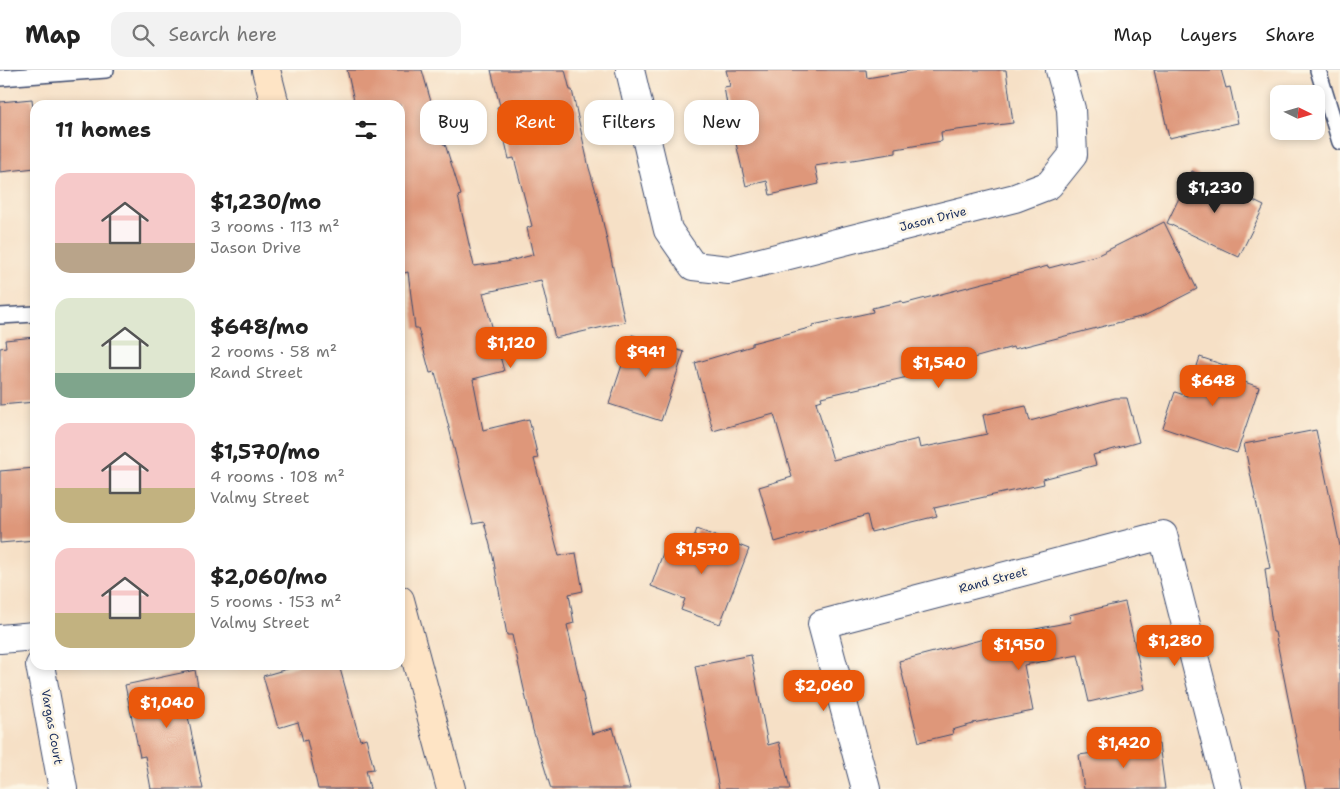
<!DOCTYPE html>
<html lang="en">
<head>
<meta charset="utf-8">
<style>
	body { margin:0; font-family:"Shantell Sans",sans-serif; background:#f2f2f2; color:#222; height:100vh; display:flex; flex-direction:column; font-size:19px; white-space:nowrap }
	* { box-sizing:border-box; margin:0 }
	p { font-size:16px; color:#767676 }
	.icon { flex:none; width:28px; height:28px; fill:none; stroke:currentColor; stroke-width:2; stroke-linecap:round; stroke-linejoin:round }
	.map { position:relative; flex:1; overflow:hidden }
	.drawer { position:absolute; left:30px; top:30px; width:375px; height:570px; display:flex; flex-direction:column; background:#fff; border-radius:15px; box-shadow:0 2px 8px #0003 }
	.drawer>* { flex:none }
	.hud { position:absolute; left:420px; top:30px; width:475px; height:45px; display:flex; gap:10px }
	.needle { width:32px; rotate:95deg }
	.tools { position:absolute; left:1270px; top:15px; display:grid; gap:10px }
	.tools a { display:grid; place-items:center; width:55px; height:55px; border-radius:10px; background:#fff; box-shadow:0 2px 8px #0003; font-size:25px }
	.price { position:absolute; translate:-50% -42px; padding:0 11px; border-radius:10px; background:#ea580c; color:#fff; font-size:16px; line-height:32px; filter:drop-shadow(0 1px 2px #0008) }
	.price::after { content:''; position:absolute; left:50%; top:30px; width:15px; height:11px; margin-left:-8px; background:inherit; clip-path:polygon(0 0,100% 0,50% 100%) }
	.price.current { background:#222; color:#fff }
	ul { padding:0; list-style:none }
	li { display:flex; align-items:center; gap:15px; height:125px; padding:0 25px }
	li span { display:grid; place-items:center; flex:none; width:140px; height:100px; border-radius:15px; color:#555 }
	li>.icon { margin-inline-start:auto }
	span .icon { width:60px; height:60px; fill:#fffc; stroke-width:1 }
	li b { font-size:21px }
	h2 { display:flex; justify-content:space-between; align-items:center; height:60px; padding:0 25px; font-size:21px }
	.chip { padding:0 18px; border-radius:15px; background:#fff; box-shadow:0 2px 8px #0003; font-size:18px; line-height:45px }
	.chip.current { background:#ea580c; color:#fff }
	header { display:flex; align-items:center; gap:30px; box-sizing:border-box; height:70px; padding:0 25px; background:#fff; border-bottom:1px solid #e0e0e0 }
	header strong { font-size:24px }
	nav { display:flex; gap:28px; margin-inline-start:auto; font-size:18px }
	.search { width:350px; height:45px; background:#f2f2f2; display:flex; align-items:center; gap:12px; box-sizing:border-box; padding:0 18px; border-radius:15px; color:#767676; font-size:19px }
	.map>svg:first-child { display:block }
	.building { fill:#de977a }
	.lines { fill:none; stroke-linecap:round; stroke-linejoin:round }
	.lane-casing { stroke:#3c4a6e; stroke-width:18 }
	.street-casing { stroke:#3c4a6e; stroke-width:30 }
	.secondary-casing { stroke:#3c4a6e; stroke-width:30 }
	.lane { stroke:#fff; stroke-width:15 }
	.street { stroke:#fff; stroke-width:28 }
	.secondary { stroke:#fee4c5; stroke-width:28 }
	.labels { text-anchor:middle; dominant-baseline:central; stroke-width:5; stroke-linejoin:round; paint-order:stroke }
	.street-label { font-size:12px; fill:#1b2f5e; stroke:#fcf5e5 }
</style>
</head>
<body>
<header>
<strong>Map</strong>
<div class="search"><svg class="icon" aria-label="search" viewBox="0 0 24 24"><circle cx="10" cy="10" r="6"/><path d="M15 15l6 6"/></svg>Search here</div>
<nav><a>Map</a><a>Layers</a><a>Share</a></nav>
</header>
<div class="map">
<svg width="1340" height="719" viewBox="0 0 1340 719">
	<rect width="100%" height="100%" fill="#fcf5e5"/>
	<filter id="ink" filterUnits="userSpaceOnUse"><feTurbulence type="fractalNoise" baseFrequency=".02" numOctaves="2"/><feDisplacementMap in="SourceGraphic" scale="10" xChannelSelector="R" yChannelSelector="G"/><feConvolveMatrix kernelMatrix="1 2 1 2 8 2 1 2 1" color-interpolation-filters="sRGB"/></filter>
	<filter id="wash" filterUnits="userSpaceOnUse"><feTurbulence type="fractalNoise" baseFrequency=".0096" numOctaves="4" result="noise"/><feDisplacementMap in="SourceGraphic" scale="20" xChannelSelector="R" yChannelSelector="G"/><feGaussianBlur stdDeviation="1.12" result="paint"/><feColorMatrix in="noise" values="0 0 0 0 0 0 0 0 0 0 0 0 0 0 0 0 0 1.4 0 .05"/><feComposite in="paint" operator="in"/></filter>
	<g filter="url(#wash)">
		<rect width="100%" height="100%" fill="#f6e0c6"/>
		<g id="blocks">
			<path class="building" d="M347,0H422L443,74H445L461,125L458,126L474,196L505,192L533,185L527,158L532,156L514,88L509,89L497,37L500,36L491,0H565L570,20H572L589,98L597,125L625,252L555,268L541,210L483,223L504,301L473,309L483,360L529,349L538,388L534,389L559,486L576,483L583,521L569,524L574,553L567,555L592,664L613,658L630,719H551L533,660L512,565H507L493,487L484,452L473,454L435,302L430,303L418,258H415L408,202L400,204V35H355Z
				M726,0H866L867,8L915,0H1006L1013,53L941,62L942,71L896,79V83L815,96L819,114L770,125L767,111L746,116L735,69H733L724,17L730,16Z
				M1154,0H1221L1226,18L1230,17L1238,53L1169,68Z
				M32,29L35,62V98L0,102V32Z
				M1192,101L1264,136L1239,187L1167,153Z
				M1164,152L1197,219L1144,246L1014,279L1013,277L941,297L942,299L821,327L822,330L816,332L833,390L918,369L920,378L987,364L983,345L1026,336L1030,351L1115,328H1127L1139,372L1093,385L1096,395L1043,409L1044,414L934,438L937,446L871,462L867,445L775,472L759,417L792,407L774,344L713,361L695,293L752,276V273L813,257V255L873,242L872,238L902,231L903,234L1048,196L1049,198L1098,185Z
				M632,265L684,282L661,351L609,334Z
				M35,267V332L0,335V278L6,277L5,270Z
				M1200,287L1233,298L1230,307L1259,317L1237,383L1163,358L1175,322L1187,326Z
				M1316,360L1340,476V719H1306L1275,562H1273L1265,499L1270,498L1244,374Z
				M35,398V470L0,473V401Z
				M697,459L749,479L720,554L681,540L685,529L651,516L666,475L688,483Z
				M1125,532L1145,619L1089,632L1078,585L1024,595L1033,641L973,653V654L952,660L953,664L919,672L899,591L984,569L1071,552L1069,545Z
				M751,585L768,675L779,672L790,719H719L695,596Z
				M301,595H339L360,670L366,668L374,699L366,700L370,719H318L307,670L303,671L298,652L278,658L263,606Z
				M195,600L202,638L187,642L203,719H151L145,686L140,687L125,615Z
				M1159,674L1165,719H1084L1079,685Z"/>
		</g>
	</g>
	<g filter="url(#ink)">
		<use href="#blocks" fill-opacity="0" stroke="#3c4a6e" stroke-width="1"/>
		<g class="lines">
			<defs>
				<path id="lane" d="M1318,0L1340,72
					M0,8L106,0
					M0,246L35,244"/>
				<path id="street" d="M630,0L668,160L693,196L729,200L1015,128L1049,115L1073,85L1071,39L1060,0
					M0,569L35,566
					M40,595L63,719
					M866,719L822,554L1163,465L1228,719"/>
				<path id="secondary" d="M266,0L275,35
					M400,530L451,719"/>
			</defs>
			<use href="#lane" class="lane-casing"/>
			<use href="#street" class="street-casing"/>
			<use href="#secondary" class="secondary-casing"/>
			<use href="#lane" class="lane"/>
			<use href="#street" class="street"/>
			<use href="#secondary" class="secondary"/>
		</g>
	</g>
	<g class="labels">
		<g class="street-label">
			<text transform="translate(933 149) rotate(-14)">Jason Drive</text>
			<text transform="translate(993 510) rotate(-15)">Rand Street</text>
			<text transform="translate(52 657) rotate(80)">Vargas Court</text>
		</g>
	</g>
</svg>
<div class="tools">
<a><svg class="needle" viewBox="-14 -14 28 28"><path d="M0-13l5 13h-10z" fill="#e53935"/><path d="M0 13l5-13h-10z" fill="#767676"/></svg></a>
</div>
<b class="price current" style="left:1215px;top:144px">$1,230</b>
<b class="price" style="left:511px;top:299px">$1,120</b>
<b class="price" style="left:646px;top:308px">$941</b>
<b class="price" style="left:939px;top:319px">$1,540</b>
<b class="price" style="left:1213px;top:337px">$648</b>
<b class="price" style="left:702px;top:505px">$1,570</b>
<b class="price" style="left:1175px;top:597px">$1,280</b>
<b class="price" style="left:1019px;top:601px">$1,950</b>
<b class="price" style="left:824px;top:642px">$2,060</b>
<b class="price" style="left:167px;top:659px">$1,040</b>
<b class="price" style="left:1124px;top:699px">$1,420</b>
<div class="hud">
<a class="chip">Buy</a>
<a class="chip current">Rent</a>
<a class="chip">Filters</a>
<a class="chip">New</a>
</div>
<section class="drawer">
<h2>11 homes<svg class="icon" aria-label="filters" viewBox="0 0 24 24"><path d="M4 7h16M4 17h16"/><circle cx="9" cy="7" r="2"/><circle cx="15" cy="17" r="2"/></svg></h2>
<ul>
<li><span style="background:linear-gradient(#f6c9c9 70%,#b9a48a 0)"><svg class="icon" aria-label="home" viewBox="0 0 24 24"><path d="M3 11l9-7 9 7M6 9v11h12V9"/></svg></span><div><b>$1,230/mo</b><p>3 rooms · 113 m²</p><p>Jason Drive</p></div></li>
<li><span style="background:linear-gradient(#dfe7d0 75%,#7fa58c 0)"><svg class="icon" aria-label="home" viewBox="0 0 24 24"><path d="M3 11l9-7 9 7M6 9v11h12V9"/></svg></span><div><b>$648/mo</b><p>2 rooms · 58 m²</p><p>Rand Street</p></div></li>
<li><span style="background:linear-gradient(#f6c9c9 65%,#c2b280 0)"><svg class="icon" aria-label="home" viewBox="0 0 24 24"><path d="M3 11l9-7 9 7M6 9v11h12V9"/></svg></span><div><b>$1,570/mo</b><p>4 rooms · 108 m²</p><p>Valmy Street</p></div></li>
<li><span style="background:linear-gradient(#f6c9c9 65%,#c2b280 0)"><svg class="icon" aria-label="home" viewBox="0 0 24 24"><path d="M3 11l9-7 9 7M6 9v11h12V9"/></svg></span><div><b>$2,060/mo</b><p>5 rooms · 153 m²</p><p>Valmy Street</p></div></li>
</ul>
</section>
</div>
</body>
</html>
